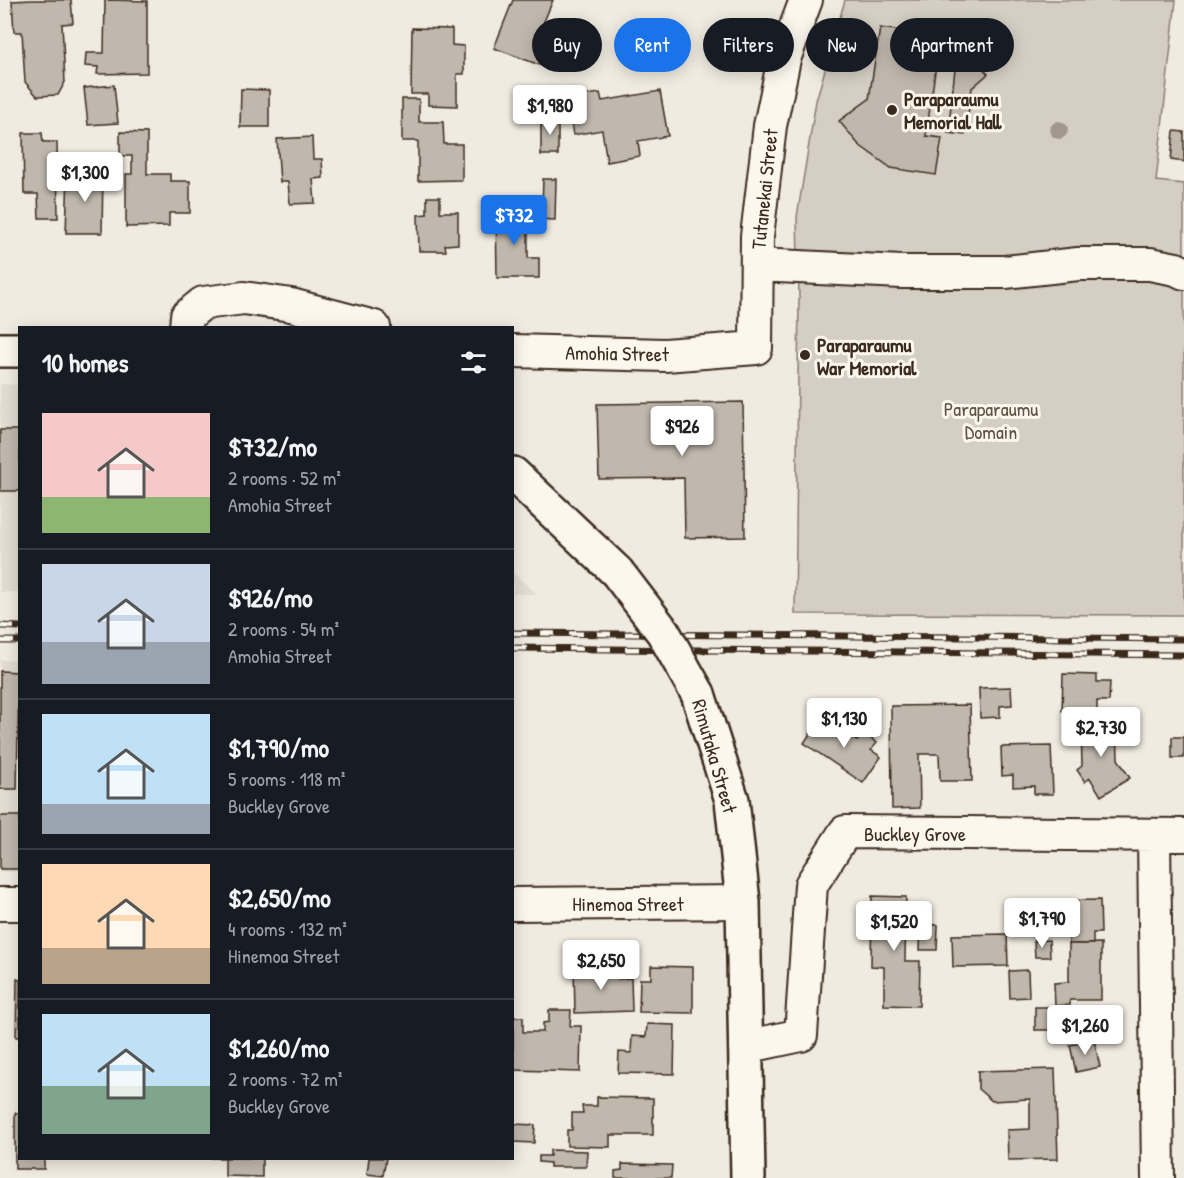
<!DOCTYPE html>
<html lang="en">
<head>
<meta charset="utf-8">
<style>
	body { margin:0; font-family:"Patrick Hand",sans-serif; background:#242831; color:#f1f3f6; height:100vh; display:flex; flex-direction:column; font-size:22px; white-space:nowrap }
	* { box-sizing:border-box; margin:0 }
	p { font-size:20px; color:#9ea1a6 }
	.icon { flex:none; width:33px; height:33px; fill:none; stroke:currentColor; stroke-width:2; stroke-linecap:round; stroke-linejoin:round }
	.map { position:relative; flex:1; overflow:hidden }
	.drawer { position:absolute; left:18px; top:326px; width:496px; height:834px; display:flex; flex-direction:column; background:#171b24; border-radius:0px; box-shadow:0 3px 15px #0003 }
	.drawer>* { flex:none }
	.banner { position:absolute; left:532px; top:18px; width:561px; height:54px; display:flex; gap:12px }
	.price { position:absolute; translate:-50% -51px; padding:0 14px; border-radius:6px; background:#fff; color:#222; font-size:20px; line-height:39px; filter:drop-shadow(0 2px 3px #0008) }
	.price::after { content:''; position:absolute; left:50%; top:36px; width:18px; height:14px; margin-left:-9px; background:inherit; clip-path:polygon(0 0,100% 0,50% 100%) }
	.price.on { background:#1a73e8; color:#fff }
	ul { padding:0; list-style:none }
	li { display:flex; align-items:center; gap:18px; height:150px; padding:0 24px }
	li+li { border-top:2px solid #363941 }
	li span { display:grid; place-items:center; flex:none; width:168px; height:120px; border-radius:0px; color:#555 }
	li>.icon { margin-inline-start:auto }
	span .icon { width:72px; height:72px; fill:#fffc; stroke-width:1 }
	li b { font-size:26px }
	h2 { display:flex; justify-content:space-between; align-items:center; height:72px; padding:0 24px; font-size:26px }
	.chip { padding:0 21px; border-radius:27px; background:#171b24; box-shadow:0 3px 15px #0003; font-size:21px; line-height:54px }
	.chip.on { background:#1a73e8; color:#fff }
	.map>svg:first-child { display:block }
	.built { fill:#e2dcd1 }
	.green { fill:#d5cec3; stroke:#887c70; stroke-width:1.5 }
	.building { fill:#c0b8ad; stroke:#3b2a1e; stroke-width:1.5 }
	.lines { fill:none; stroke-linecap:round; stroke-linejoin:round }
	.minor-casing { stroke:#3b2a1e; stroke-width:36 }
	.major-casing { stroke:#3b2a1e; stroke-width:38 }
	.minor { stroke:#fbf7ec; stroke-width:32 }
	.major { stroke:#fbf7ec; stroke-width:33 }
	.rail-casing { stroke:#3b2a1e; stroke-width:7 }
	.rail { stroke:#fbf7ec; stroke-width:4.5; stroke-dasharray:14; stroke-linecap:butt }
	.major-bridge-casing { stroke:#3b2a1e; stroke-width:38; stroke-linecap:butt }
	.major-bridge { stroke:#fbf7ec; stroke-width:33 }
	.tree { fill:#a2978c }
	.poi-dot { fill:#3b2a1e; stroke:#fbf7ec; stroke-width:2 }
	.labels { text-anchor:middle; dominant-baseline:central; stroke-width:6; stroke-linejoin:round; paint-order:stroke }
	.poi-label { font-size:20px; font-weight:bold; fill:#3b2a1e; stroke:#fbf7ec; text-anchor:start }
	.street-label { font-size:20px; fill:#3b2a1e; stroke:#fbf7ec }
	.park-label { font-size:20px; fill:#625347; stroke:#fbf7ec }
</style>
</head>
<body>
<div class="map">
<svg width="1184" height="1178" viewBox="0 0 1184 1178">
	<rect width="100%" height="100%" fill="#f0ebe0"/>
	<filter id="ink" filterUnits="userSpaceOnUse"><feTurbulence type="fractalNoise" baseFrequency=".0167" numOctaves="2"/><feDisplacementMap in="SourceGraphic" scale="12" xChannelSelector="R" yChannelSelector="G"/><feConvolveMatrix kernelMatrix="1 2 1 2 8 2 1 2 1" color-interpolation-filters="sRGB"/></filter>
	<g filter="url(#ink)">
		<path class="built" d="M0,384L19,385V592H0Z
			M513,573L537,594H513Z
			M0,660H19V872H0Z"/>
		<path class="green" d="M845,0H1176L1156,181L1184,184V615L795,614L799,298L797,217L816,101Z"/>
		<path class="building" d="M31,0H71L73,23L62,24L65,82L58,95L37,96L25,82L22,32H14L12,1Z
			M105,0L147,1V73L97,74L98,67L85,66L86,53H104Z
			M513,0H553L540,31L557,38L545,67L494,48Z
			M412,28L452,29V45L464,46V74H457V106L428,105V94H411Z
			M880,28L940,36L926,136L942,138L936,175L891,168L859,145L839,121L869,99Z
			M971,55L988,74L972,88L965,135L948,133L955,69Z
			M114,85L118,123L88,125L84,88Z
			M241,89L269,90V127H240Z
			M660,91L668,136L638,141L640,156L607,162L602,130L573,135L567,98L600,93L602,101Z
			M402,99H419V122H443L444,144H462V180L418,181V141H402Z
			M541,116H558V155H541Z
			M1174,131L1184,132V162L1171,160Z
			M120,132L147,133V174H170V181H190V213H169V226L126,227V174H132V156H120Z
			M23,133H42L43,142H57L58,218H39L38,194H24Z
			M312,137L313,159H322L323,178L313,179L315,203L290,204L288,182H280L277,139Z
			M68,172L103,173L102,233H66Z
			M543,179H556L555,220L535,219V207H542Z
			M427,197H440V212H458V244L445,245L446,251H419L418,215L427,214Z
			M496,209H528V258H539V278H497Z
			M743,402L745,537L685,538L684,478L599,479L597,404Z
			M0,430H20V491H0Z
			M0,671L19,672L17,789H0Z
			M1063,674L1097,675V682H1110L1109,701H1097V712L1062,711Z
			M1011,687L1012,705L1000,706V717L980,718L979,688Z
			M970,705L972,781H940L939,754H919L920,808L892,809L891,706Z
			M821,717L857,741L863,733L877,743L871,750L881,757L863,783L804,743Z
			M1081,725H1117L1118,759L1130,778L1101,796L1090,778L1085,782L1077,770L1082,766Z
			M1172,737H1184V758H1172Z
			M1051,746L1053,794H1034V786L1013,787V775L1002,776L1001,747Z
			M0,816H20V869H0Z
			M872,896L906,897L905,961H920L919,1006L884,1005V967L871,966Z
			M1100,900L1101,933H1093V944H1069V933H1042V901Z
			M921,924L938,925L937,950H920Z
			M1007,934L1008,966L953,967L952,935Z
			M1049,940L1050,957H1035L1034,941Z
			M1101,943V1000H1070V1005L1055,1006L1054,983L1069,982V944Z
			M651,966L693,967V1013L639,1012L640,979H651Z
			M618,967V979L631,978L632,1011L575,1013L574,968Z
			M1028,970L1029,997L1010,998L1009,971Z
			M17,979L20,980V1037H16Z
			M1035,1007H1057V1030H1035Z
			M549,1010H571L570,1026H581L580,1072L513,1070V1017H523V1032H543V1023L549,1022Z
			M647,1024L675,1025L674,1074L618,1073L619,1052L631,1053L632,1036L646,1037Z
			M1094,1040L1100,1067L1076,1072L1070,1045Z
			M1055,1069L1058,1159L1008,1160L1007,1130L1030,1129V1099L992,1101L978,1089V1071Z
			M597,1097L653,1098V1135H610V1147L567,1146V1130H572V1113H583L582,1106H597Z
			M15,1113H20V1158H44V1169H15Z
			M513,1124L535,1125L534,1143L513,1142Z
			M550,1150L587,1151L586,1167H550V1163L539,1162V1156H550Z
			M211,1158H262V1177L225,1176V1158Z
			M369,1158H386L383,1176L367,1174Z
			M622,1164L672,1165L671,1178H615V1171L622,1170Z"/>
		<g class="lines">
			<defs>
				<path id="minor" d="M757,265L902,272H1005L1078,264H1150L1176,269L1184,273
					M186,327L187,316L203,303L244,298L291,305L374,327
					M513,351L665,355L756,348L757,236L770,126L784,59L806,0
					M1154,835L1158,1178
					M0,904H20
					M513,904L743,902
					M745,1047L801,1035L811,885L845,832L1184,835"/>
				<path id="major" d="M0,350H20
					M513,474L617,572
					M698,694L732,800L743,902L748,1178"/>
			</defs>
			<use href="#minor" class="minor-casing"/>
			<use href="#major" class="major-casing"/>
			<use href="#minor" class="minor"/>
			<use href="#major" class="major"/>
			<defs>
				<path id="rail" d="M0,626L20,627
					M513,633L1184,639
					M0,641H20
					M513,648L1184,655"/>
			</defs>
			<use href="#rail" class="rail-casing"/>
			<use href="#rail" class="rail"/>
			<defs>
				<path id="major-bridge" d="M617,572L663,632L698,694"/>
			</defs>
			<use href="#major-bridge" class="major-bridge-casing"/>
			<use href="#major-bridge" class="major-bridge"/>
		</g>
		<circle class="tree" cx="1059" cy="130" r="9"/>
	</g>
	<g class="poi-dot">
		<circle cx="892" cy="110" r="6"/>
		<circle cx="805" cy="355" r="6"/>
	</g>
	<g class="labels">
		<g class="poi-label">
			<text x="904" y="98">Paraparaumu<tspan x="904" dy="23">Memorial Hall</tspan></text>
			<text x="817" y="344">Paraparaumu<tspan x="817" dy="23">War Memorial</tspan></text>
		</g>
		<g class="street-label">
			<text transform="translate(764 189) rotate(-84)">Tutanekai Street</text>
			<text transform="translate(617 353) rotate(1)">Amohia Street</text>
			<text transform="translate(715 756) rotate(74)">Rimutaka Street</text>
			<text x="915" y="833">Buckley Grove</text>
			<text x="628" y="903">Hinemoa Street</text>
		</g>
		<g class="park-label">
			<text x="991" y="408">Paraparaumu<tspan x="991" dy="23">Domain</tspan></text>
		</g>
	</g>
</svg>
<b class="price" style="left:550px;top:136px">$1,980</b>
<b class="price" style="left:85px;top:203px">$1,300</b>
<b class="price on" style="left:514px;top:246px">$732</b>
<b class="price" style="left:682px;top:457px">$926</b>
<b class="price" style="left:844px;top:749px">$1,130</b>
<b class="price" style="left:1101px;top:758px">$2,730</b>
<b class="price" style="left:1042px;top:949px">$1,790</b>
<b class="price" style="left:894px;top:952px">$1,520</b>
<b class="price" style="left:601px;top:991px">$2,650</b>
<b class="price" style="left:1085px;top:1056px">$1,260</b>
<div class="banner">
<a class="chip">Buy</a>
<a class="chip on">Rent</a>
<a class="chip">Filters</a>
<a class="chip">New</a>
<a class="chip">Apartment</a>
</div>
<section class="drawer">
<h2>10 homes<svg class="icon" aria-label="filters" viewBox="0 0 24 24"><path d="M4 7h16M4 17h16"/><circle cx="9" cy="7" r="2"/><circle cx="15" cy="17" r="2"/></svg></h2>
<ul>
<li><span style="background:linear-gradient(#f6c9c9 70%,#8fb573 0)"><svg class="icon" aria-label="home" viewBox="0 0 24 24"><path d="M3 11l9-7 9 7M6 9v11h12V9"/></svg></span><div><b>$732/mo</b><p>2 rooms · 52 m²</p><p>Amohia Street</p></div></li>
<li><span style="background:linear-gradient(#c9d6e8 65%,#9aa5b1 0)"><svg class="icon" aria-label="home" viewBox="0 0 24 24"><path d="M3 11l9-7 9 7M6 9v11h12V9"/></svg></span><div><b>$926/mo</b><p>2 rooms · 54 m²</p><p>Amohia Street</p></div></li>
<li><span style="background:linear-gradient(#bfe0f5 75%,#9aa5b1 0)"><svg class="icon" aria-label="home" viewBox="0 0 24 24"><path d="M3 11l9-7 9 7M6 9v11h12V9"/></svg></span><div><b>$1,790/mo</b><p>5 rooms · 118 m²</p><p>Buckley Grove</p></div></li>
<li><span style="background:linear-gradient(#ffd9b3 70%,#b9a48a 0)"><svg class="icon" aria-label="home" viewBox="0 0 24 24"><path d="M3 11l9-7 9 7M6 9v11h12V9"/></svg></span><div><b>$2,650/mo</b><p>4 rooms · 132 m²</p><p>Hinemoa Street</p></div></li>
<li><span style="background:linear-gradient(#bfe0f5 60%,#7fa58c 0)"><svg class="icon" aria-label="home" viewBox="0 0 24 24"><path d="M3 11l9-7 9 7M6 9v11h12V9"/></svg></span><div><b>$1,260/mo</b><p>2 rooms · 72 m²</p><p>Buckley Grove</p></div></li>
</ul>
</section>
</div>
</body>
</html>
